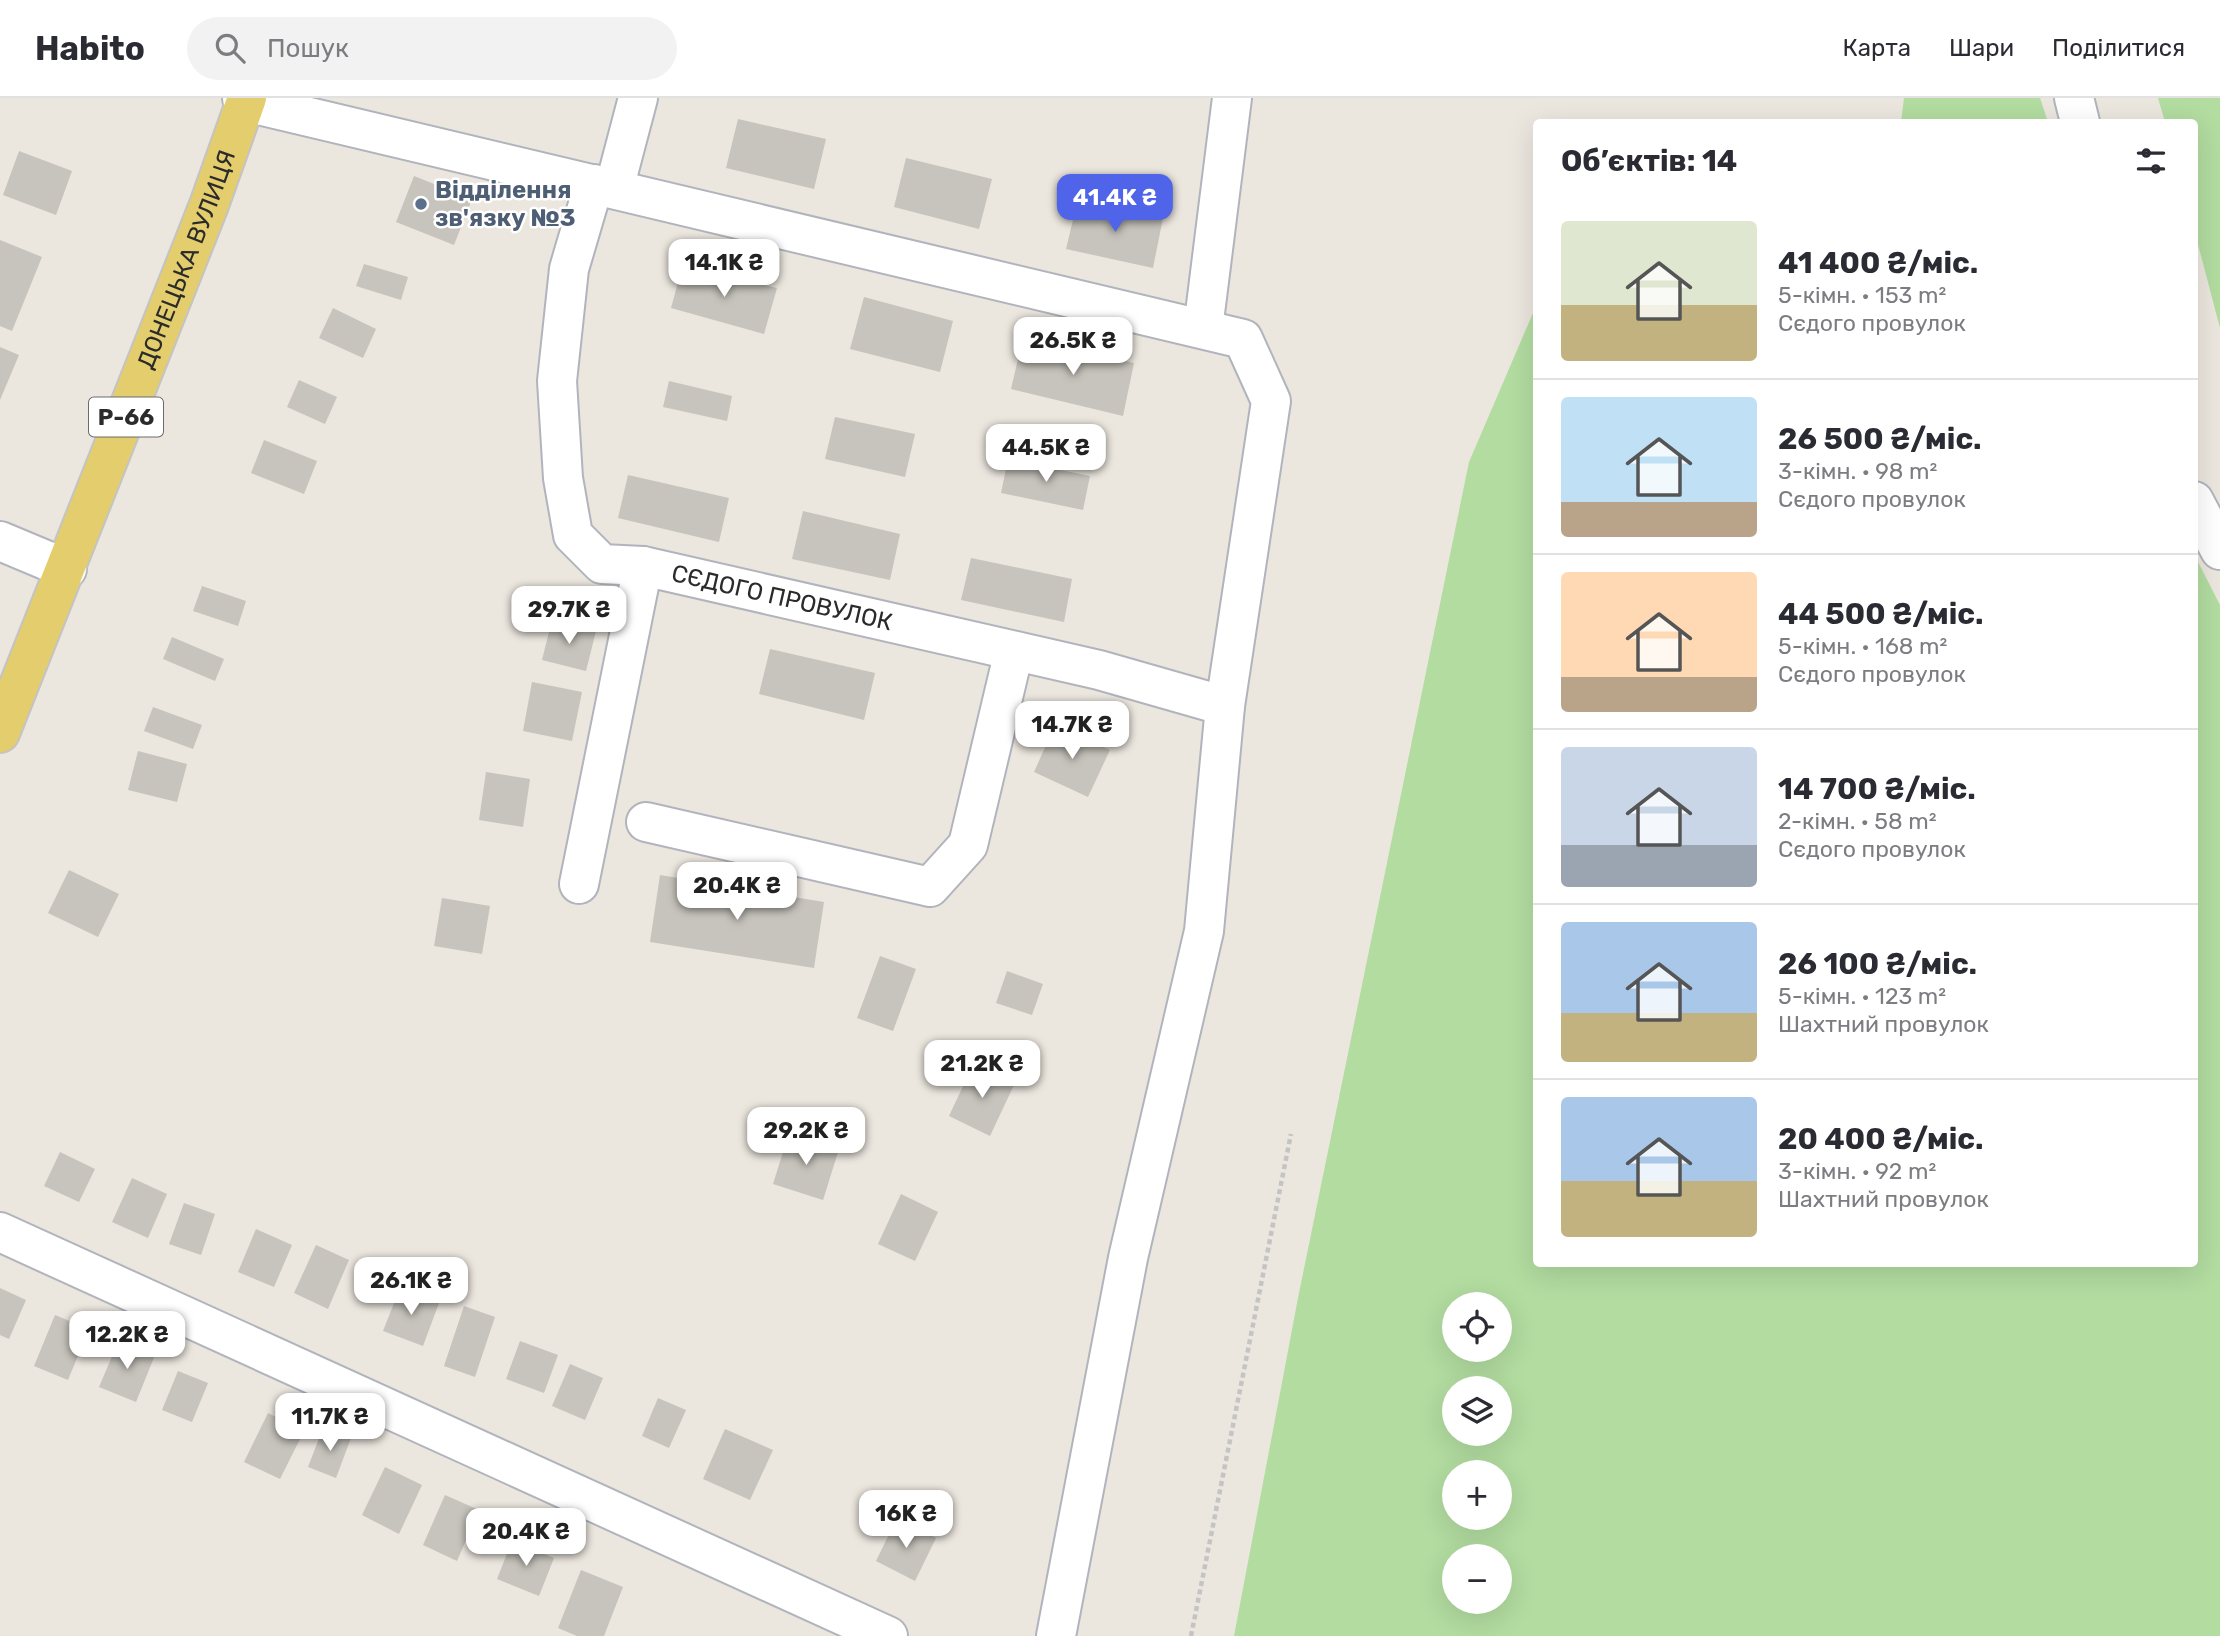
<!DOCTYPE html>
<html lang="uk">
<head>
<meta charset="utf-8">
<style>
	body { margin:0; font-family:Rubik,sans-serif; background:#f2f2f3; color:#2b2b33; height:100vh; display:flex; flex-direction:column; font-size:26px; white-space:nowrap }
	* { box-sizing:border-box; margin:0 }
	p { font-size:23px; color:#7c7c81 }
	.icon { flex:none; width:38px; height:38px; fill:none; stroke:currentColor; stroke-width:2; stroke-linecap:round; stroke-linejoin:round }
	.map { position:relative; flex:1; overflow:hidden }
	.panel { position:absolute; left:1533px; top:21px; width:665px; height:1148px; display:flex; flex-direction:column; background:#fff; border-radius:7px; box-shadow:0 7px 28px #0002 }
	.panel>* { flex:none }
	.tools { position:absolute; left:1442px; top:1194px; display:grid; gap:14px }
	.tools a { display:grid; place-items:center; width:70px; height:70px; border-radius:50%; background:#fff; box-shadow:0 7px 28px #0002; font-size:35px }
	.price { position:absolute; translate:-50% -60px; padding:0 16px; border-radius:14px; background:#fff; color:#222; font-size:23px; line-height:46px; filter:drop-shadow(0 2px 4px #0008) }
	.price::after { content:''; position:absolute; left:50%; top:42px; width:21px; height:16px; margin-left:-10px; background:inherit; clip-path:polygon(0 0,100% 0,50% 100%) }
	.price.selected { background:#4f64e8; color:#fff }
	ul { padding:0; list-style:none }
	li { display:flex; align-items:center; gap:21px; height:175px; padding:0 28px }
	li+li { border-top:2px solid #e1e1e2 }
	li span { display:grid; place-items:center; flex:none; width:196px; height:140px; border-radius:7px; color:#555 }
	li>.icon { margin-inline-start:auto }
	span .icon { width:84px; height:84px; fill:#fffc; stroke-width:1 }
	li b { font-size:30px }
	h2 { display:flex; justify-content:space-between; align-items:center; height:84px; padding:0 28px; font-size:30px }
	header { display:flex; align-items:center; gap:42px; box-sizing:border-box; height:98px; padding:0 35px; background:#fff; border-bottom:2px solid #e1e1e2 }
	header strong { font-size:33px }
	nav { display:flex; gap:38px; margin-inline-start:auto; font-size:24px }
	.search { width:490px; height:63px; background:#f2f2f3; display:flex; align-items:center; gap:18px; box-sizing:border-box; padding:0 24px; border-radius:38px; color:#7c7c81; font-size:26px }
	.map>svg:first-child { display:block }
	.green { fill:#b2dca0; fill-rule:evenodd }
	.building { fill:#c7c4bd }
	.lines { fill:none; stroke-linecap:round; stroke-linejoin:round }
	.minor-casing { stroke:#b2b4bd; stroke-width:42 }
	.major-casing { stroke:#c4c4c4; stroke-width:42 }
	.path { stroke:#c4c4c4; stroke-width:4.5; stroke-dasharray:5 3.5; stroke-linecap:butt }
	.minor { stroke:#fff; stroke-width:38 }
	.major { stroke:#e3cd6c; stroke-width:38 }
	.service-dot { fill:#5c6f8a; stroke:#fff; stroke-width:2.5 }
	.labels { text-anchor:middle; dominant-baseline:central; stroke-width:5; stroke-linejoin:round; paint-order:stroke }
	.shield { fill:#fff; stroke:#6b6b6b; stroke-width:2 }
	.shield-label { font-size:23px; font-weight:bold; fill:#2b2b2b }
	.service-label { font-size:24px; font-weight:bold; fill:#4e5e75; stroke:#fff; text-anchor:start }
	.street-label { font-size:24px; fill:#2b2b2b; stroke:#fff }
</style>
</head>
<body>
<header>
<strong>Habito</strong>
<div class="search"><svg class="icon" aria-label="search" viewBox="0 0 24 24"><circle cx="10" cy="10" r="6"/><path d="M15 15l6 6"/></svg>Пошук</div>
<nav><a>Карта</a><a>Шари</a><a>Поділитися</a></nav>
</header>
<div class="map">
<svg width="2220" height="1538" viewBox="0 0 2220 1538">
	<rect width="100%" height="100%" fill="#ebe6de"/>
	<path class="green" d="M1904,0H2040L2048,24H1901Z
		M2158,0H2220V230L2195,135L2194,24H2165Z
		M1536,208V1166H2194L2195,458L2220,507V1538H1234L1298,1200L1469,364ZM1454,1206H1500V1251H1454ZM1454,1290H1500V1335H1454ZM1454,1374H1500V1419H1454ZM1454,1458H1500V1503H1454Z"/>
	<path class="building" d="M738,21L826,41L814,91L726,70Z
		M19,53L72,73L56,117L3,97Z
		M906,60L992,81L979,131L894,109Z
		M414,78L472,101L454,147L396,124Z
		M1078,101L1163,120L1153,170L1066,151Z
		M0,142L42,159L12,233L0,228Z
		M364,166L408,179L401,202L356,188Z
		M683,166L777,190L764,236L671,210Z
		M864,199L953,223L940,274L850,251Z
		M333,210L376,231L363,260L319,240Z
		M1023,240L1134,265L1123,318L1011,291Z
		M0,249L19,257L0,302Z
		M299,282L337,299L325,326L287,309Z
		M669,283L732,298L727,323L663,309Z
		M835,319L915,336L905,379L825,361Z
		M264,342L317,363L304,396L251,375Z
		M1008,361L1090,378L1083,412L1001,395Z
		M628,377L729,400L719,444L618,420Z
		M803,413L900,436L890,482L792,461Z
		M971,460L1072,481L1064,524L961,502Z
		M202,488L246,503L238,528L193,513Z
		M552,522L596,533L586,573L542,562Z
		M172,539L224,561L215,583L163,561Z
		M770,551L875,575L864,622L759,596Z
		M532,584L582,594L572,643L523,633Z
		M153,609L202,627L193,651L144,633Z
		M1055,627L1110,652L1088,699L1034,674Z
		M138,653L187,666L177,704L128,692Z
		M486,674L530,681L523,729L479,722Z
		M69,772L119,796L98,839L48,815Z
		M660,777L824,804L814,870L650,844Z
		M442,800L490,808L482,856L434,848Z
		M880,858L916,871L893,933L857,920Z
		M1007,873L1043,886L1032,917L996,905Z
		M973,967L1014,987L990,1038L949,1018Z
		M789,1035L839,1051L823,1102L773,1086Z
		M60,1054L95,1071L79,1104L44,1088Z
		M132,1080L167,1096L148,1140L112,1124Z
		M901,1096L938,1114L915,1163L878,1146Z
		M184,1105L215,1116L201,1157L169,1146Z
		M256,1131L292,1147L274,1189L238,1174Z
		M316,1147L349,1162L328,1211L294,1195Z
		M0,1190L26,1202L9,1241L0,1237Z
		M400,1190L439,1205L423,1248L383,1233Z
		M464,1208L495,1219L475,1279L444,1268Z
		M55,1217L89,1231L68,1282L34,1268Z
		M119,1242L155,1257L136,1304L99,1289Z
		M520,1243L558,1257L544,1295L506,1281Z
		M570,1266L603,1280L585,1322L552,1308Z
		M178,1273L208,1285L192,1324L162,1312Z
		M658,1300L686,1312L669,1350L642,1338Z
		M268,1315L304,1333L280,1381L244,1364Z
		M323,1330L351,1340L336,1380L308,1369Z
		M725,1331L773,1352L750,1402L703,1381Z
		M385,1369L422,1387L399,1436L362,1417Z
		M445,1397L479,1412L457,1463L423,1447Z
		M897,1420L936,1440L915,1483L876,1463Z
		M512,1443L554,1460L539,1498L497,1481Z
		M581,1472L623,1489L604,1538H577L558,1530Z"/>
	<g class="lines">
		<defs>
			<g id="minor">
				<path d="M242,0L246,4L1243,241L1271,303L1225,608L1204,833L1128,1160L1056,1538"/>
				<path d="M2074,0L2080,24"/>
				<path id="s1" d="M594,86L569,171L557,283L563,380L573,437L602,466L643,468L1099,572L1225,608"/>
				<path d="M614,91L638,0"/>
				<path d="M1203,231L1232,0"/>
				<path d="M2194,403L2220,452"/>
				<path d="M0,443L67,471"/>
				<path d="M646,724L930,789L968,747L1014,553"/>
				<path d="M579,786L643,468"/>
				<path d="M0,1134L888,1538"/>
			</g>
			<g id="major">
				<path id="s2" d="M0,635L209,107L247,0"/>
			</g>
		</defs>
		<use href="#minor" class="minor-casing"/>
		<use href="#major" class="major-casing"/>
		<path class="path" d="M1191,1538L1291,1036"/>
		<use href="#minor" class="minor"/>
		<use href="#major" class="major"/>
	</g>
	<circle class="service-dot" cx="421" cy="106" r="7"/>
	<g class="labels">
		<rect class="shield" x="89" y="299.5" width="74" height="39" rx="5"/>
		<g class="shield-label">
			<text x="126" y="319">Р-66</text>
		</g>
		<g class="service-label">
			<text x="435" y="92">Відділення<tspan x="435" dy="28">зв'язку №3</tspan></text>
		</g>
		<g class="street-label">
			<text stroke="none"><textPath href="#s2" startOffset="509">ДОНЕЦЬКА ВУЛИЦЯ</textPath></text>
			<text stroke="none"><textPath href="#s1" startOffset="581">СЄДОГО ПРОВУЛОК</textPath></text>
		</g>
	</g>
</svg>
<div class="tools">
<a><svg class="icon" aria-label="locate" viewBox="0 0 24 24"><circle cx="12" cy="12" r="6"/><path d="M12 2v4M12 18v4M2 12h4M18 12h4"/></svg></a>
<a><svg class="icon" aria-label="layers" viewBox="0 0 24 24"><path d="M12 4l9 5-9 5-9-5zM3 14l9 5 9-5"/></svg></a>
<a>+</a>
<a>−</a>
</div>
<b class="price selected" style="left:1115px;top:136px">41.4K ₴</b>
<b class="price" style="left:724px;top:201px">14.1K ₴</b>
<b class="price" style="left:1073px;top:279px">26.5K ₴</b>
<b class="price" style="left:1046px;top:386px">44.5K ₴</b>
<b class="price" style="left:569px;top:548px">29.7K ₴</b>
<b class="price" style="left:1072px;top:663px">14.7K ₴</b>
<b class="price" style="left:737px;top:824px">20.4K ₴</b>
<b class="price" style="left:982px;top:1002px">21.2K ₴</b>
<b class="price" style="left:806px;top:1069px">29.2K ₴</b>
<b class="price" style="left:411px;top:1219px">26.1K ₴</b>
<b class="price" style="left:127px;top:1273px">12.2K ₴</b>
<b class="price" style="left:330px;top:1355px">11.7K ₴</b>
<b class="price" style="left:906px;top:1452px">16K ₴</b>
<b class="price" style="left:526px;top:1470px">20.4K ₴</b>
<section class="panel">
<h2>Об’єктів: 14<svg class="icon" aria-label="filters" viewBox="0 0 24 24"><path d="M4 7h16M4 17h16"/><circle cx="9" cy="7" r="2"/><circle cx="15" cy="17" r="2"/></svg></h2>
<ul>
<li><span style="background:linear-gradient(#dfe7d0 60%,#c2b280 0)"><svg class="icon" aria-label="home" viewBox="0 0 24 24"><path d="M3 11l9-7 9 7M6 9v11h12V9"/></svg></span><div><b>41 400 ₴/міс.</b><p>5-кімн. · 153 m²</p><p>Сєдого провулок</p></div></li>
<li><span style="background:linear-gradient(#bfe0f5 75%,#b9a48a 0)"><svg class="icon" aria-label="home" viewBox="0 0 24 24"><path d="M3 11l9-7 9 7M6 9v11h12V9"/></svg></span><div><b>26 500 ₴/міс.</b><p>3-кімн. · 98 m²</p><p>Сєдого провулок</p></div></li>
<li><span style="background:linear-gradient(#ffd9b3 75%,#b9a48a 0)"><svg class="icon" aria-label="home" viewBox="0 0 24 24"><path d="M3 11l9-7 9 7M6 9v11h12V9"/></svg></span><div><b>44 500 ₴/міс.</b><p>5-кімн. · 168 m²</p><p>Сєдого провулок</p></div></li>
<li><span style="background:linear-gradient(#c9d6e8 70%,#9aa5b1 0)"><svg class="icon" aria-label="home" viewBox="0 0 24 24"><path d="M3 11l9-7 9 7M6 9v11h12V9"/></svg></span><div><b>14 700 ₴/міс.</b><p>2-кімн. · 58 m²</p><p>Сєдого провулок</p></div></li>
<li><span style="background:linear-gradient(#a9c7e8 65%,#c2b280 0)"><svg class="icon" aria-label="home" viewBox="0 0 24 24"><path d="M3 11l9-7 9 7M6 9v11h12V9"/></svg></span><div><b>26 100 ₴/міс.</b><p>5-кімн. · 123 m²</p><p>Шахтний провулок</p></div></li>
<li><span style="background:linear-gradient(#a9c7e8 60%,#c2b280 0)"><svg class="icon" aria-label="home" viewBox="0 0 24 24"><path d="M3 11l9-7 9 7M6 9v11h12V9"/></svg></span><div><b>20 400 ₴/міс.</b><p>3-кімн. · 92 m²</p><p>Шахтний провулок</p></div></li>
</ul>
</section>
</div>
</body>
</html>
